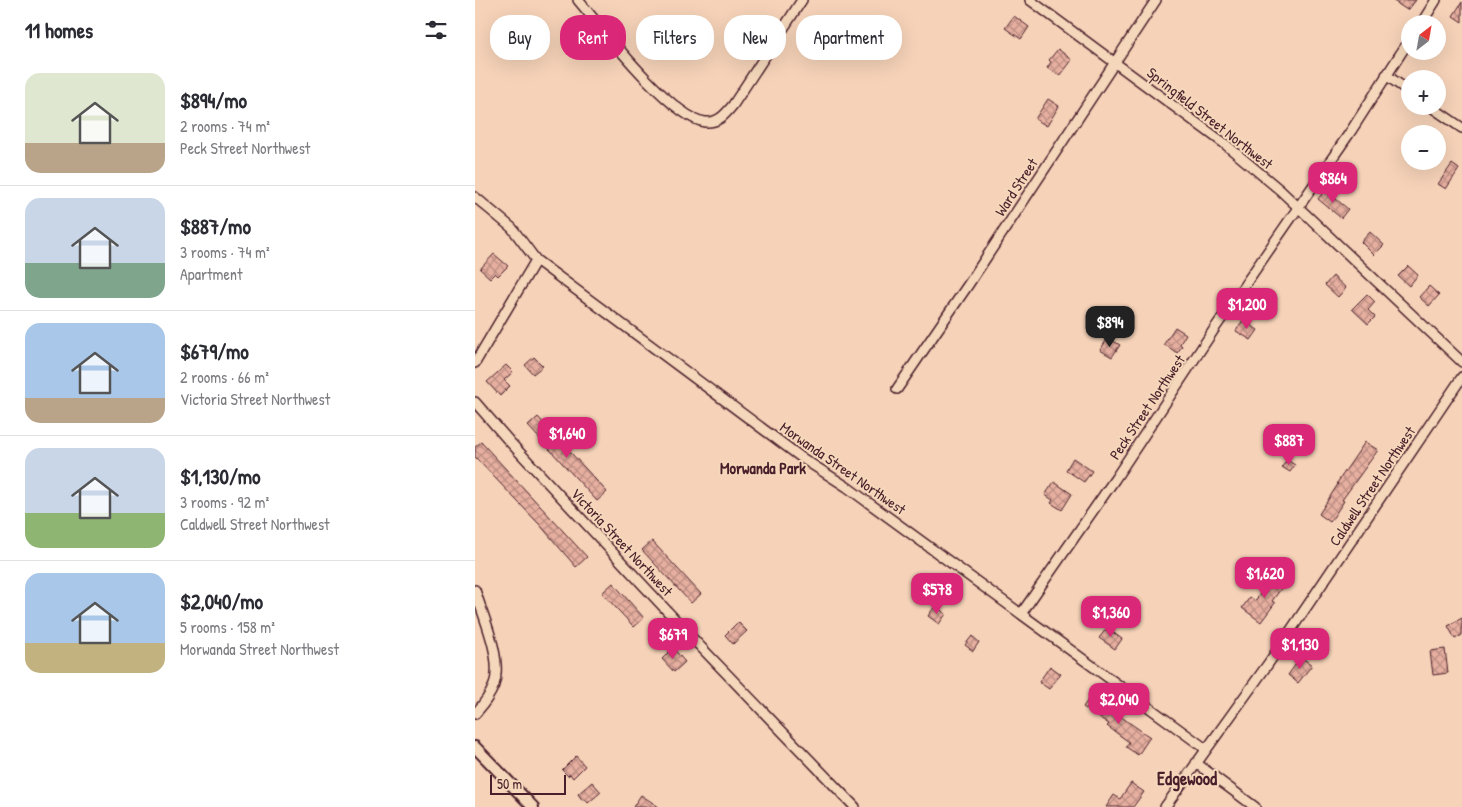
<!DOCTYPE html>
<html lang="en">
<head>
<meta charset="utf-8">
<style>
	body { margin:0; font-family:"Patrick Hand",sans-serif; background:#f2f2f3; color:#2b2b33; height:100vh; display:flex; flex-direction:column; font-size:19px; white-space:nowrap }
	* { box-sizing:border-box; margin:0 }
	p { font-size:16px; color:#7c7c81 }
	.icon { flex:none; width:28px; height:28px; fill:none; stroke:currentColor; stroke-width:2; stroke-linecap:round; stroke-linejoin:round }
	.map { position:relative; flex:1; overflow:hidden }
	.sheet { display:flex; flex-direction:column; background:#fff; width:475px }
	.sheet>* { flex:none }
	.guide { position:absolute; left:15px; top:15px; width:475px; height:45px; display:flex; gap:10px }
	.needle { width:32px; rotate:31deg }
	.tools { position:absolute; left:926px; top:15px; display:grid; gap:10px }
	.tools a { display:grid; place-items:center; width:45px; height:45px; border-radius:50%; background:#fff; box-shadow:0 5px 20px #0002; font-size:25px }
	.scale { position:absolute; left:15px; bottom:12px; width:76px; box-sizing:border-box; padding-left:5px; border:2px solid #4a1f2b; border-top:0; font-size:14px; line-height:18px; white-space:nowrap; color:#4a1f2b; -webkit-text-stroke:4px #f5d8bb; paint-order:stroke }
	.price { position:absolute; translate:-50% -42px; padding:0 11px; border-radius:10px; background:#db2777; color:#fff; font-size:16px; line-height:32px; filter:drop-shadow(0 1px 2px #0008) }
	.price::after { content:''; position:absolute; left:50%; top:30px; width:15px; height:11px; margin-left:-8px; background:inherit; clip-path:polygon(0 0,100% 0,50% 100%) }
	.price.on { background:#222; color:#fff }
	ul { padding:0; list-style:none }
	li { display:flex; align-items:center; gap:15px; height:125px; padding:0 25px }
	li+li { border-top:1px solid #e1e1e2 }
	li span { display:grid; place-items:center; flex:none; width:140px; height:100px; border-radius:15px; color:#555 }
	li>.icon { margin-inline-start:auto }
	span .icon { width:60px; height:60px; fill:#fffc; stroke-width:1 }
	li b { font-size:21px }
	h2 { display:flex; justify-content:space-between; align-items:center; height:60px; padding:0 25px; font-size:21px }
	.pill { padding:0 18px; border-radius:20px; background:#fff; box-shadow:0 5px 20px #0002; font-size:18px; line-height:45px }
	.pill.on { background:#db2777; color:#fff }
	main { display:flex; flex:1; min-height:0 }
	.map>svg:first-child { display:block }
	.building { fill:url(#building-cross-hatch); stroke:#4a1f2b }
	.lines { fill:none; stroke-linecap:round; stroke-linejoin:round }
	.minor-casing { stroke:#4a1f2b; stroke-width:12 }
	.tertiary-casing { stroke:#4a1f2b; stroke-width:14 }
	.minor { stroke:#f5d8bb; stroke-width:9 }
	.tertiary { stroke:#f5d8bb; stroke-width:10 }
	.labels { text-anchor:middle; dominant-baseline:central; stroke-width:4; stroke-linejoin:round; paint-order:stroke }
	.street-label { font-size:15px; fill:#4a1f2b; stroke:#f5d8bb }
	.neighbourhood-label { font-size:16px; font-weight:bold; fill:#4a1f2b; stroke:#f5d8bb }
	.quarter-label { font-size:18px; font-weight:bold; fill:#4a1f2b; stroke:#f5d8bb }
</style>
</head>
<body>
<main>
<section class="sheet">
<h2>11 homes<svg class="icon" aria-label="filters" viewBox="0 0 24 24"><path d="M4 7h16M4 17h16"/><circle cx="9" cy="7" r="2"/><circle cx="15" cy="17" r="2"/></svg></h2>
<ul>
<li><span style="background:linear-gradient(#dfe7d0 70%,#b9a48a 0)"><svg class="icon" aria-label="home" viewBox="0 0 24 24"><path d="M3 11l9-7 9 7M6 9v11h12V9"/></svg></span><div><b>$894/mo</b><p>2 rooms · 74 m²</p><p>Peck Street Northwest</p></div></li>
<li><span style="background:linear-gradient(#c9d6e8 65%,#7fa58c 0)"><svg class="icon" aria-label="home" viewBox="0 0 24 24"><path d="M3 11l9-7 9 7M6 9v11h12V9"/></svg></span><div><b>$887/mo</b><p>3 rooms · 74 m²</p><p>Apartment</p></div></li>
<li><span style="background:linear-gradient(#a9c7e8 75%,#b9a48a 0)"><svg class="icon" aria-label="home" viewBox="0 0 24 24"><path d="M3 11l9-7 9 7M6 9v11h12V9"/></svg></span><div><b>$679/mo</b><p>2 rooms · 66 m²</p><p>Victoria Street Northwest</p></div></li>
<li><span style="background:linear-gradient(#c9d6e8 65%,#8fb573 0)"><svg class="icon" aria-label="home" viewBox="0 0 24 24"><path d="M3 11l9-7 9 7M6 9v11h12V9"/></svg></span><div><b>$1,130/mo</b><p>3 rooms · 92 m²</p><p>Caldwell Street Northwest</p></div></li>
<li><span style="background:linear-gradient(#a9c7e8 70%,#c2b280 0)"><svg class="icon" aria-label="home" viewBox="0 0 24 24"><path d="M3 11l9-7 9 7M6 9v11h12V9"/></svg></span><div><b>$2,040/mo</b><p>5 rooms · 158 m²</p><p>Morwanda Street Northwest</p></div></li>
</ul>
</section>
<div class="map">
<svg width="987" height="807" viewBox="0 0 987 807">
	<defs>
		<pattern id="building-cross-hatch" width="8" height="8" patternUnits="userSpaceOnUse" patternTransform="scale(1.25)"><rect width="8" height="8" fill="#e6afa0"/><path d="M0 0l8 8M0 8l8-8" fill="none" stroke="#bc8e83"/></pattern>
	</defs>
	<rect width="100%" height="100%" fill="#f5d2b8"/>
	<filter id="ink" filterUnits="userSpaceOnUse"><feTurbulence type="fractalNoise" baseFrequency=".02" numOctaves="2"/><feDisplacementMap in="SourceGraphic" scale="10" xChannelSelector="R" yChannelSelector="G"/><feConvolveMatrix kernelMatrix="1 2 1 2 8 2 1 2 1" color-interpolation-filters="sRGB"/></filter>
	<g filter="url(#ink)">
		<path class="building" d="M917,0H941L934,9L933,8L932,10Z
			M987,2V22L978,16Z
			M539,16L554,27L546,39L530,28Z
			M583,49L597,60L585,76L572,68L576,62L574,60Z
			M573,99L584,106L572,126L560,119Z
			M977,164L984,169L971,189L963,184Z
			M850,190L873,209L866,218L843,199Z
			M895,232L909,245L899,255L886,242Z
			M19,254L33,266L23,276L20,273L15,278L5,269Z
			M933,266L943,275L934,286L923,276Z
			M858,276L871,288L863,297L850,285Z
			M954,286L964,295L954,306L944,297Z
			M892,294L900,302L893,310L900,317L893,324L877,309Z
			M768,320L783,330L776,340L761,331Z
			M700,327L711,334L705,344L707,346L702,353L689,344Z
			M633,338L645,345L637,357L625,350Z
			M59,357L68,366L58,374L50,365Z
			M31,365L38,372L29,380L35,386L25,396L12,382Z
			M63,417L132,492L122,501L53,426Z
			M6,442L112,557L101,567L65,525L0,457V447Z
			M890,442L903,450L867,500L869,501L855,522L844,514L863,484L862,483Z
			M598,458L617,471L609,482L591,470Z
			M812,460L820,465L815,472L807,467Z
			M579,482L597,494L587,510L576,503L578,500L570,495Z
			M177,541L226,594L216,603L167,550Z
			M799,574L811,582L797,601L800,603L786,622L767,608L775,597L780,601Z
			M138,583L169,618L159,627L127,593Z
			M460,606L471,614L464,624L453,616Z
			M987,618V635L980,639L973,626Z
			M263,622L272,631L258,644L250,635Z
			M632,628L647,639L640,649L624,638Z
			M497,636L504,642L498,651L490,645Z
			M198,648L210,662L199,672L187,659Z
			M970,649L973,673L958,675L955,651Z
			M826,657L837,665L823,683L813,675Z
			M575,666L586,674L574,689L564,682Z
			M616,696L675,737L663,755L651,747L654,742L632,726L634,724L608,707Z
			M101,756L110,766L98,778L95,774L93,776L87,770Z
			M117,782L126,792L113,803L110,799L108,801L103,794Z
			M656,783L669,792L658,807H631L639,795L645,799Z
			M166,795L184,807H158Z"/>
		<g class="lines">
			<defs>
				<path id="minor" d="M103,0C126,27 196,118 230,122C243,123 250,115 258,105L327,0
					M555,0L750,144L805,190L987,362
					M946,24L961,0
					M911,75L935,92
					M955,106L987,128
					M0,197L37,228L61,260L327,458L372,487L731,749
					M0,363L61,260
					M422,389L493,285L681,0
					M0,402L34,441L222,643L380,807
					M0,590C8,616 28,659 19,685C15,696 8,705 0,714
					M546,614L640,479L740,328L876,131L935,39
					M721,763L780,807
					M690,807L793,664L987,377"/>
				<path id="tertiary" d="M0,747L58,807"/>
			</defs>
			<use href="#minor" class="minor-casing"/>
			<use href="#tertiary" class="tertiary-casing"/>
			<use href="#minor" class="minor"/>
			<use href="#tertiary" class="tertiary"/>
		</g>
	</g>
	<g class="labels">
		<g class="street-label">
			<text transform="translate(735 118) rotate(38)">Springfield Street Northwest</text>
			<text transform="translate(541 187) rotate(-57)">Ward Street</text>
			<text transform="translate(672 407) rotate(-56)">Peck Street Northwest</text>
			<text transform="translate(368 468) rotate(35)">Morwanda Street Northwest</text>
			<text transform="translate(897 486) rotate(-56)">Caldwell Street Northwest</text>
			<text transform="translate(147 542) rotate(47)">Victoria Street Northwest</text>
		</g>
		<g class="neighbourhood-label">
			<text x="288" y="468">Morwanda Park</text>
		</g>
		<g class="quarter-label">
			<text x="712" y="778">Edgewood</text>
		</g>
	</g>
</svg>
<div class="tools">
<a><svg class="needle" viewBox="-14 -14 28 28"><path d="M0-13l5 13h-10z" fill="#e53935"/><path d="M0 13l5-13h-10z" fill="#7c7c81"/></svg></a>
<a>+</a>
<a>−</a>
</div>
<div class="scale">50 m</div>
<b class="price" style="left:858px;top:204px">$864</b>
<b class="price" style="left:772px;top:330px">$1,200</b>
<b class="price on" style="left:635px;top:348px">$894</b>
<b class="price" style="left:92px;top:459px">$1,640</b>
<b class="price" style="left:814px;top:466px">$887</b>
<b class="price" style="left:790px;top:599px">$1,620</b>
<b class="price" style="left:462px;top:615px">$578</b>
<b class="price" style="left:636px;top:638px">$1,360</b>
<b class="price" style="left:198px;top:660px">$679</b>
<b class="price" style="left:825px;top:670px">$1,130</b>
<b class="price" style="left:644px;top:725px">$2,040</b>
<div class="guide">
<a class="pill">Buy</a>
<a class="pill on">Rent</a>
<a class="pill">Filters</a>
<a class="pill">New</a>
<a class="pill">Apartment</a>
</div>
</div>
</main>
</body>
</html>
